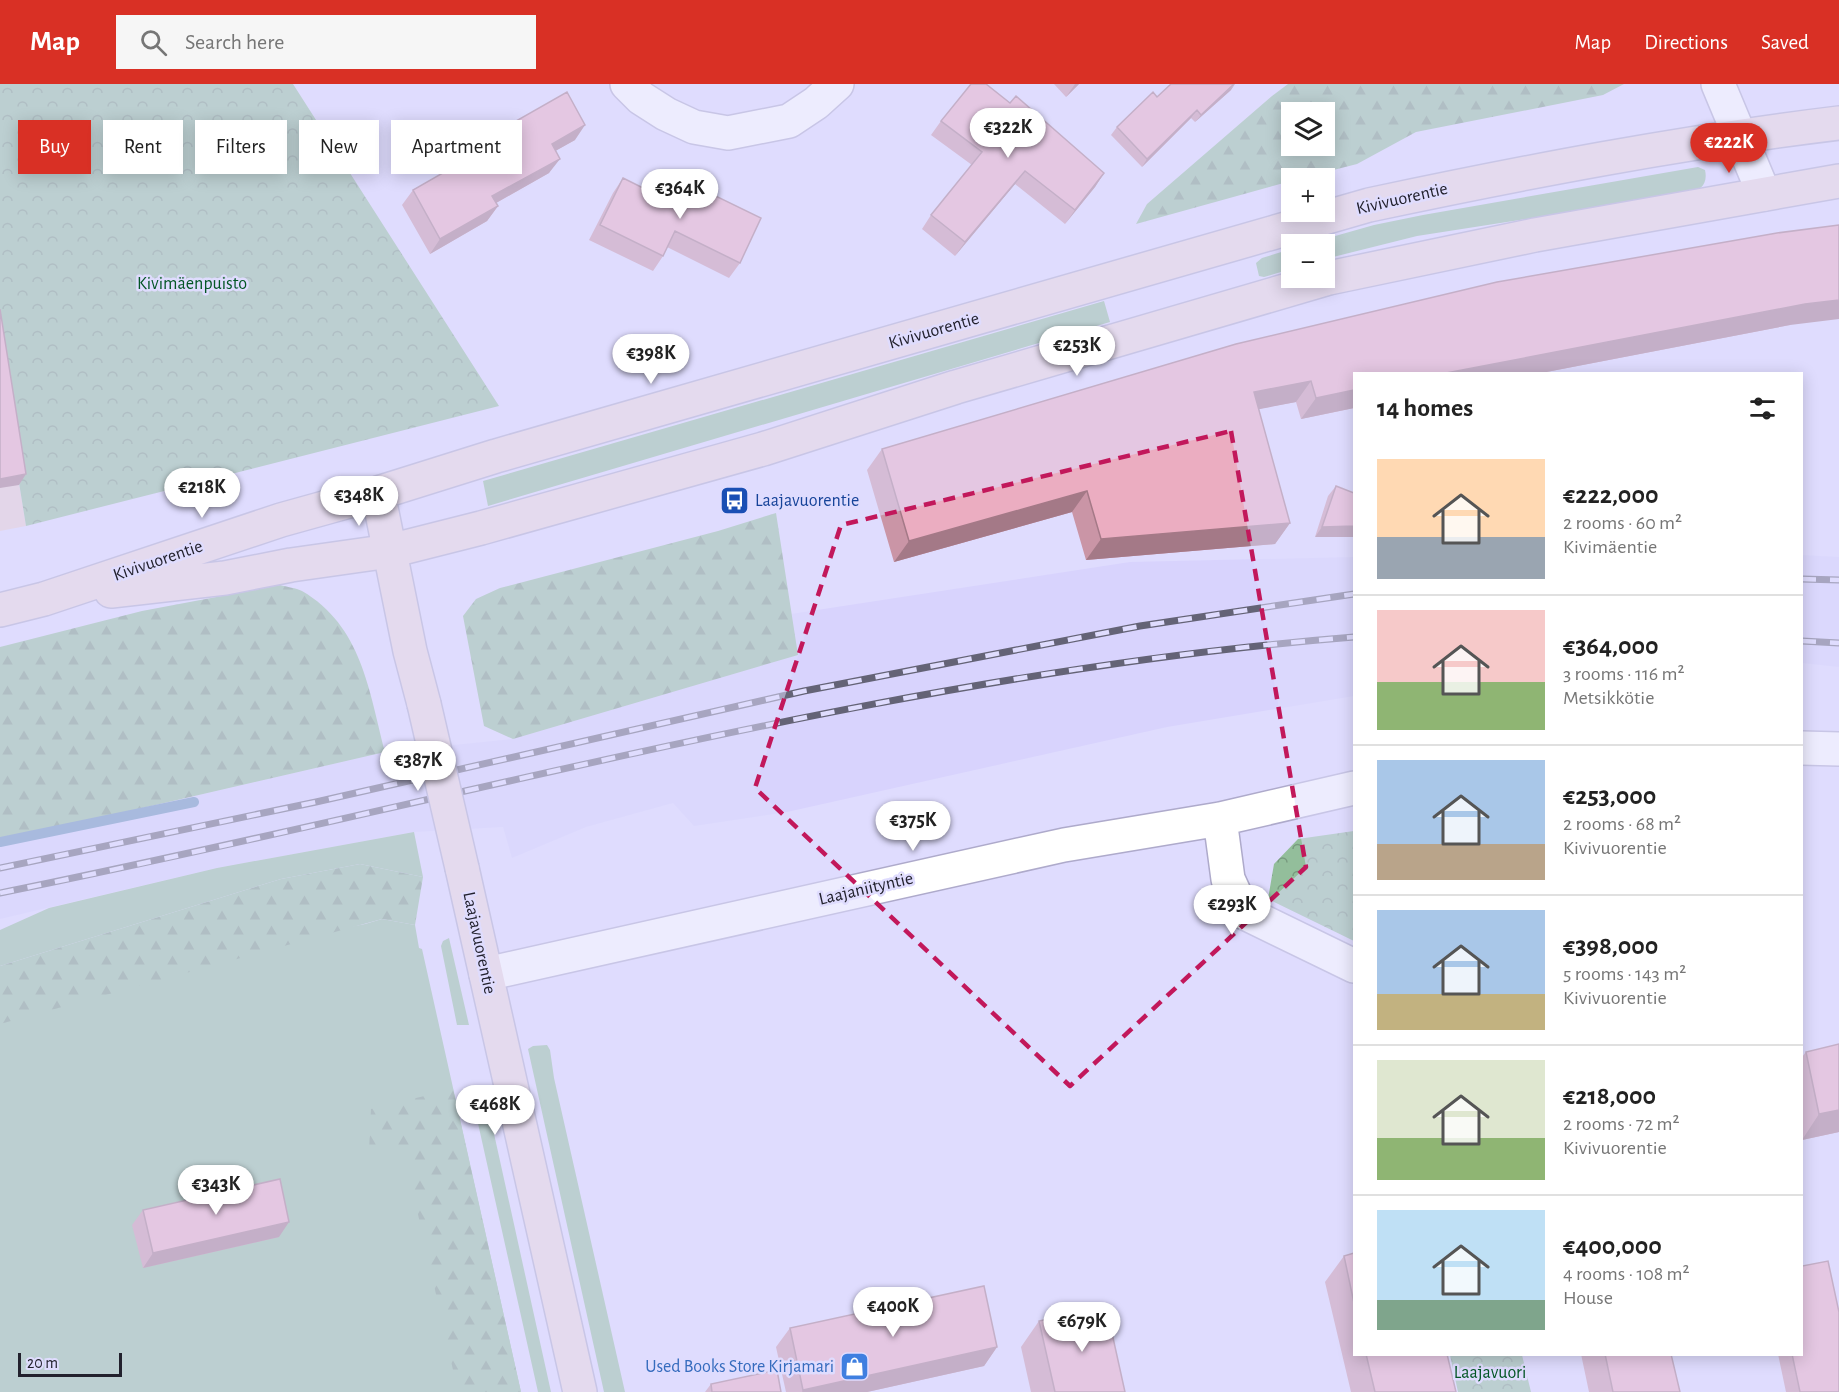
<!DOCTYPE html>
<html lang="en">
<head>
<meta charset="utf-8">
<style>
	body { margin:0; font-family:"Alegreya Sans",sans-serif; background:#f6f6f6; color:#222; height:100vh; display:flex; flex-direction:column; font-size:22px; white-space:nowrap }
	* { box-sizing:border-box; margin:0 }
	p { font-size:20px; color:#767676 }
	.icon { flex:none; width:33px; height:33px; fill:none; stroke:currentColor; stroke-width:2; stroke-linecap:round; stroke-linejoin:round }
	.map { position:relative; flex:1; overflow:hidden }
	.details { position:absolute; left:1353px; top:288px; width:450px; height:984px; display:flex; flex-direction:column; background:#fff; border-radius:0px; box-shadow:0 3px 15px #0003 }
	.details>* { flex:none }
	.hud { position:absolute; left:18px; top:36px; width:570px; height:54px; display:flex; gap:12px }
	.buttons { position:absolute; left:1281px; top:18px; display:grid; gap:12px }
	.buttons a { display:grid; place-items:center; width:54px; height:54px; border-radius:0px; background:#fff; box-shadow:0 3px 15px #0003; font-size:30px }
	.scale { position:absolute; left:18px; bottom:15px; width:104px; box-sizing:border-box; padding-left:6px; border:3px solid #22212d; border-top:0; font-size:16px; line-height:21px; white-space:nowrap; color:#22212d; -webkit-text-stroke:4px #dfdcfe; paint-order:stroke }
	.price { position:absolute; translate:-50% -51px; padding:0 14px; border-radius:21px; background:#fff; color:#222; font-size:20px; line-height:39px; filter:drop-shadow(0 2px 3px #0008) }
	.price::after { content:''; position:absolute; left:50%; top:36px; width:18px; height:14px; margin-left:-9px; background:inherit; clip-path:polygon(0 0,100% 0,50% 100%) }
	.price.current { background:#d93025; color:#fff }
	ul { padding:0; list-style:none }
	li { display:flex; align-items:center; gap:18px; height:150px; padding:0 24px }
	li+li { border-top:2px solid #e0e0e0 }
	li span { display:grid; place-items:center; flex:none; width:168px; height:120px; border-radius:0px; color:#555 }
	li>.icon { margin-inline-start:auto }
	span .icon { width:72px; height:72px; fill:#fffc; stroke-width:1 }
	li b { font-size:26px }
	h2 { display:flex; justify-content:space-between; align-items:center; height:72px; padding:0 24px; font-size:26px }
	.chip { padding:0 21px; border-radius:0px; background:#fff; box-shadow:0 3px 15px #0003; font-size:21px; line-height:54px }
	.chip.current { background:#d93025; color:#fff }
	header { display:flex; align-items:center; gap:36px; box-sizing:border-box; height:84px; padding:0 30px; background:#d93025; color:#fff }
	header strong { font-size:28px }
	nav { display:flex; gap:33px; margin-inline-start:auto; font-size:21px }
	.search { width:420px; height:54px; background:#f6f6f6; display:flex; align-items:center; gap:15px; box-sizing:border-box; padding:0 21px; border-radius:0px; color:#767676; font-size:22px }
	.map>svg:first-child { display:block }
	.commercial { fill:#e9cfd1 }
	.built { fill:#d8d3fd }
	.grass { fill:#93be9b }
	.forest { fill:url(#forest-firs); fill-rule:evenodd }
	.park { fill:url(#park-crowns) }
	.lines { fill:none; stroke-linecap:round; stroke-linejoin:round }
	.stream { stroke:#6790b9; stroke-width:10 }
	.street-casing { stroke:#aeaacb; stroke-width:36 }
	.secondary-casing { stroke:#aeaacb; stroke-width:36 }
	.street { stroke:#fff; stroke-width:33 }
	.secondary { stroke:#ecd7dc; stroke-width:33 }
	.rail-casing { stroke:#646376; stroke-width:7 }
	.rail { stroke:#dfdcfe; stroke-width:4.5; stroke-dasharray:14; stroke-linecap:butt }
	.secondary-bridge-casing { stroke:#aeaacb; stroke-width:36; stroke-linecap:butt }
	.secondary-bridge { stroke:#ecd7dc; stroke-width:33 }
	.wall { fill:#ca95a6 }
	.shaded-wall { fill:#a47987 }
	.building { fill:#ebadc1; stroke:#a47987; stroke-width:1.5 }
	.marked { fill:none; stroke:#c2185b; stroke-width:4.5; stroke-dasharray:12 8; stroke-linejoin:round }
	.labels { text-anchor:middle; dominant-baseline:central; stroke-width:5; stroke-linejoin:round; paint-order:stroke }
	.street-label { font-size:18px; fill:#22212d; stroke:#dfdcfe }
	.park-label { font-size:18px; fill:#035625; stroke:#dfdcfe }
	.transit-label { font-size:18px; fill:#164399; stroke:#dfdcfe; text-anchor:start }
	.shop-label { font-size:18px; fill:#366cbe; stroke:#dfdcfe; text-anchor:end }
</style>
</head>
<body>
<header>
<strong>Map</strong>
<div class="search"><svg class="icon" aria-label="search" viewBox="0 0 24 24"><circle cx="10" cy="10" r="6"/><path d="M15 15l6 6"/></svg>Search here</div>
<nav><a>Map</a><a>Directions</a><a>Saved</a></nav>
</header>
<div class="map">
<svg width="1839" height="1308" viewBox="0 0 1839 1308">
	<defs>
		<pattern id="forest-firs" width="22" height="20" patternUnits="userSpaceOnUse" patternTransform="scale(1.5)"><rect width="22" height="20" fill="#93be9b"/><path d="M5 1l3.5 6h-7zM16 11l3.5 6h-7z" fill="#789a7f"/></pattern>
		<pattern id="park-crowns" width="20" height="18" patternUnits="userSpaceOnUse" patternTransform="scale(1.5)"><rect width="20" height="18" fill="#93be9b"/><path d="M2 6a3 3 0 1 1 6 0M12 15a3 3 0 1 1 6 0" fill="none" stroke="#789a7f"/></pattern>
	</defs>
	<rect width="100%" height="100%" fill="#dfdcfe"/>
	<path class="commercial" d="M0,281L26,442L0,447Z"/>
	<path class="built" d="M1802,471L1839,473V583L1802,579Z
		M1354,473V612L1167,643L787,728L694,742L673,719L586,743L512,774L503,743L414,748L217,784L0,835V757L385,668L513,655L797,571L791,530L1130,478Z"/>
	<path class="grass" d="M1698,83L1705,86C1708,100 1701,106 1688,110L1417,152L1325,175L1324,160H1307L1374,141L1423,131Z
		M1291,165V185L1264,193L1259,192L1256,179L1262,174Z
		M1104,217L1110,238L488,422L483,397Z
		M414,748L423,793L360,780L281,795L0,882V846L49,824L217,784Z
		M382,835L415,841L419,864L422,865L521,1308H0V912L365,840Z
		M449,854L469,941H457L441,862L443,857Z
		M547,961L550,966L554,994L625,1308H604L528,965L533,962Z
		M471,1008L481,1013L489,1027L551,1308H538Z"/>
	<path class="forest" d="M1288,0H1624L1603,11L1416,48L1357,80L1302,94H1292L1291,97L1136,140L1147,120L1272,12ZM1324,28V62H1292V28Z
		M776,429L798,571L513,655L484,642L463,532L476,515L500,504L718,447Z
		M280,501C287,503 296,504 302,507C362,542 369,607 385,668L0,757V563L142,527Z
		M360,780L423,793L415,841L382,835L0,940V882L281,795Z
		M453,1005L521,1308H458L415,1117L410,1086L395,1064L369,1067L371,1025Z"/>
	<path class="park" d="M0,0H293L499,322L26,442L0,281Z
		M1354,747V857L1268,815L1274,780L1298,755Z
		M1450,1271H1522L1531,1308H1458Z"/>
	<g class="lines">
		<path class="stream" d="M0,758L194,718"/>
		<defs>
			<path id="street" d="M627,0L641,14L666,30L694,43L728,49L789,37L816,19L837,0
				M1718,0L1764,110
				M1802,664L1839,665
				M1220,735L1228,795L1243,828L1354,882
				M486,890L1064,761L1220,735L1354,704"/>
			<path id="secondary" d="M378,409L410,567L424,620
				M111,507L225,494L291,481L390,467L481,444L763,365L956,303L1329,194L1535,151L1839,97
				M0,526L44,515L281,436L378,409L496,372L1369,121C1525,88 1681,58 1839,39
				M462,784L580,1308"/>
		</defs>
		<use href="#street" class="street-casing"/>
		<use href="#secondary" class="secondary-casing"/>
		<use href="#street" class="street"/>
		<use href="#secondary" class="secondary"/>
		<defs>
			<path id="rail" d="M1802,495L1839,496
				M1802,557L1839,559
				M0,784L316,718L804,607L1140,542L1354,510
				M0,809C450,719 895,589 1354,553"/>
		</defs>
		<use href="#rail" class="rail-casing"/>
		<use href="#rail" class="rail"/>
		<defs>
			<path id="secondary-bridge" d="M424,620L462,784"/>
		</defs>
		<use href="#secondary-bridge" class="secondary-bridge-casing"/>
		<use href="#secondary-bridge" class="secondary-bridge"/>
	</g>
	<path class="wall" d="M1054,0H1079L1066,13Z
		M1231,6L1195,38L1191,34L1142,83L1111,51L1117,43L1157,13Z
		M1010,19L1104,89L1095,103L1065,140L1015,100L955,172L922,145L931,131L972,81L931,51L941,37Z
		M575,56L555,67L549,89L496,119L498,122L487,137L430,170L402,121L413,106L469,74L468,73L479,58Z
		M623,94L676,120L679,114L689,99L740,179L729,194L667,163L663,172L653,187L589,156L613,109Z
		M1790,241L1536,290H1354V324L1301,335L1296,318L1258,325L1290,439L1275,460L1086,476L1072,428L894,478L867,386L882,365L1236,260Z
		M1336,402L1354,409L1315,453L1328,412Z
		M1806,968L1839,1048L1802,1056V973Z
		M143,1126L279,1153L143,1184L132,1141Z
		M1354,1169V1270H1447L1456,1308H1351L1325,1198L1344,1172Z
		M1039,1237L1125,1308H1031L1021,1263Z
		M790,1244L997,1263L984,1282L867,1308H786L776,1263Z
		M1581,1270H1671L1680,1308H1589Z
		M1778,1270H1802L1839,1308H1786Z
		M711,1300L781,1308H705Z"/>
	<path class="shaded-wall" d="M1075,0H1079L1066,13L1073,3Z
		M1235,0L1231,6L1195,38L1201,31Z
		M1197,26L1191,34L1142,83L1147,75Z
		M585,41L575,56L541,75L552,60Z
		M560,75L549,89L482,127L492,112Z
		M1025,87L1015,100L955,172L965,158Z
		M1104,89L1095,103L1065,140L1075,126Z
		M498,122L487,137L430,170L440,155Z
		M1839,216V235L1790,241L1536,290H1441L1805,220Z
		M1311,297L1296,318L1239,329L1254,308Z
		M1354,306V324L1301,335L1316,314Z
		M26,390L19,401L0,404V395Z
		M1087,407L1072,428L894,478L909,457Z
		M1290,439L1275,460L1086,476L1101,455Z
		M1354,442V453H1315L1322,443Z
		M1839,1026V1048L1802,1056L1819,1030Z
		M289,1138L279,1153L143,1184L153,1169Z
		M997,1263L984,1282L867,1308H802L803,1306Z"/>
	<path class="building" d="M971,0H986L1010,19L1016,12L1104,89L1075,126L1025,87L965,158L931,131L982,68L941,37Z
		M1171,0H1234L1201,31L1197,26L1147,75L1117,43L1153,8L1157,13Z
		M567,8L585,41L552,60L560,75L492,112L498,122L440,155L413,106L483,66L479,58Z
		M623,94L679,122L689,99L761,134L740,179L675,147L663,172L600,141Z
		M1839,141V216L1805,220L1441,290H1354V306L1316,314L1311,297L1254,308L1290,439L1101,455L1087,407L909,457L882,365L1236,260L1497,198L1777,149Z
		M0,225L26,390L0,395Z
		M1336,402L1354,409V442L1322,443Z
		M1839,960V1026L1819,1030L1806,968Z
		M280,1095L289,1138L153,1169L143,1126Z
		M1354,1169V1219L1344,1172Z
		M1828,1177L1839,1228V1308H1800L1792,1270H1802V1182Z
		M984,1202L997,1263L803,1306L790,1244Z
		M1106,1222L1125,1308H1055L1039,1237Z
		M1366,1270H1447L1456,1308H1375Z
		M1605,1270H1671L1680,1308H1613Z
		M777,1286L781,1308H712L711,1300Z"/>
	<path d="M0 0H1839V1308H0ZM1231,347L1306,783L1070,1002L755,704L841,441Z" fill="#dfdcfe" fill-opacity=".55" fill-rule="evenodd"/>
	<path class="marked" d="M1231,347L1306,783L1070,1002L755,704L841,441Z"/>
	<defs>
		<symbol id="bus-square" viewBox="-11 -11 22 22"><rect x="-9" y="-9" width="18" height="18" rx="4" fill="#1a4fb4" stroke="#dfdcfe"/><path d="M-5-6H5V4H4V6H2V4H-2V6H-4V4H-5ZM-3.5-4V0h7V-4ZM-3.5 1.2v1.5H-2V1.2ZM2 1.2v1.5H3.5V1.2Z" fill="#fff"/></symbol>
		<symbol id="shop-square" viewBox="-11 -11 22 22"><rect x="-9" y="-9" width="18" height="18" rx="4" fill="#3f7fe0" stroke="#dfdcfe"/><path d="M-5-2.5h2.3a2.7 3.5 0 0 1 5.4 0H5L5.5 6h-11ZM-1.5-2.5h3a1.5 2.3 0 0 0-3 0Z" fill="#fff"/></symbol>
	</defs>
	<g fill-rule="evenodd">
		<use href="#bus-square" x="718" y="400" width="33" height="33"/>
		<use href="#shop-square" x="838" y="1266" width="33" height="33"/>
	</g>
	<g class="labels">
		<g class="street-label">
			<text transform="translate(1402 115) rotate(-13)">Kivivuorentie</text>
			<text transform="translate(934 247) rotate(-16)">Kivivuorentie</text>
			<text transform="translate(158 477) rotate(-19)">Kivivuorentie</text>
			<text transform="translate(866 805) rotate(-13)">Laajaniityntie</text>
			<text transform="translate(479 859) rotate(78)">Laajavuorentie</text>
		</g>
		<g class="park-label">
			<text x="192" y="200">Kivimäenpuisto</text>
			<text x="1490" y="1289">Laajavuori</text>
		</g>
		<g class="transit-label">
			<text x="755" y="417">Laajavuorentie</text>
		</g>
		<g class="shop-label">
			<text x="834" y="1283">Used Books Store Kirjamari</text>
		</g>
	</g>
</svg>
<div class="buttons">
<a><svg class="icon" aria-label="layers" viewBox="0 0 24 24"><path d="M12 4l9 5-9 5-9-5zM3 14l9 5 9-5"/></svg></a>
<a>+</a>
<a>−</a>
</div>
<div class="scale">20 m</div>
<b class="price" style="left:1008px;top:75px">€322K</b>
<b class="price current" style="left:1729px;top:90px">€222K</b>
<b class="price" style="left:680px;top:136px">€364K</b>
<b class="price" style="left:1077px;top:293px">€253K</b>
<b class="price" style="left:651px;top:301px">€398K</b>
<b class="price" style="left:202px;top:435px">€218K</b>
<b class="price" style="left:359px;top:443px">€348K</b>
<b class="price" style="left:418px;top:708px">€387K</b>
<b class="price" style="left:913px;top:768px">€375K</b>
<b class="price" style="left:1232px;top:852px">€293K</b>
<b class="price" style="left:495px;top:1052px">€468K</b>
<b class="price" style="left:216px;top:1132px">€343K</b>
<b class="price" style="left:893px;top:1254px">€400K</b>
<b class="price" style="left:1082px;top:1269px">€679K</b>
<div class="hud">
<a class="chip current">Buy</a>
<a class="chip">Rent</a>
<a class="chip">Filters</a>
<a class="chip">New</a>
<a class="chip">Apartment</a>
</div>
<section class="details">
<h2>14 homes<svg class="icon" aria-label="filters" viewBox="0 0 24 24"><path d="M4 7h16M4 17h16"/><circle cx="9" cy="7" r="2"/><circle cx="15" cy="17" r="2"/></svg></h2>
<ul>
<li><span style="background:linear-gradient(#ffd9b3 65%,#9aa5b1 0)"><svg class="icon" aria-label="home" viewBox="0 0 24 24"><path d="M3 11l9-7 9 7M6 9v11h12V9"/></svg></span><div><b>€222,000</b><p>2 rooms · 60 m²</p><p>Kivimäentie</p></div></li>
<li><span style="background:linear-gradient(#f6c9c9 60%,#8fb573 0)"><svg class="icon" aria-label="home" viewBox="0 0 24 24"><path d="M3 11l9-7 9 7M6 9v11h12V9"/></svg></span><div><b>€364,000</b><p>3 rooms · 116 m²</p><p>Metsikkötie</p></div></li>
<li><span style="background:linear-gradient(#a9c7e8 70%,#b9a48a 0)"><svg class="icon" aria-label="home" viewBox="0 0 24 24"><path d="M3 11l9-7 9 7M6 9v11h12V9"/></svg></span><div><b>€253,000</b><p>2 rooms · 68 m²</p><p>Kivivuorentie</p></div></li>
<li><span style="background:linear-gradient(#a9c7e8 70%,#c2b280 0)"><svg class="icon" aria-label="home" viewBox="0 0 24 24"><path d="M3 11l9-7 9 7M6 9v11h12V9"/></svg></span><div><b>€398,000</b><p>5 rooms · 143 m²</p><p>Kivivuorentie</p></div></li>
<li><span style="background:linear-gradient(#dfe7d0 65%,#8fb573 0)"><svg class="icon" aria-label="home" viewBox="0 0 24 24"><path d="M3 11l9-7 9 7M6 9v11h12V9"/></svg></span><div><b>€218,000</b><p>2 rooms · 72 m²</p><p>Kivivuorentie</p></div></li>
<li><span style="background:linear-gradient(#bfe0f5 75%,#7fa58c 0)"><svg class="icon" aria-label="home" viewBox="0 0 24 24"><path d="M3 11l9-7 9 7M6 9v11h12V9"/></svg></span><div><b>€400,000</b><p>4 rooms · 108 m²</p><p>House</p></div></li>
</ul>
</section>
</div>
</body>
</html>
